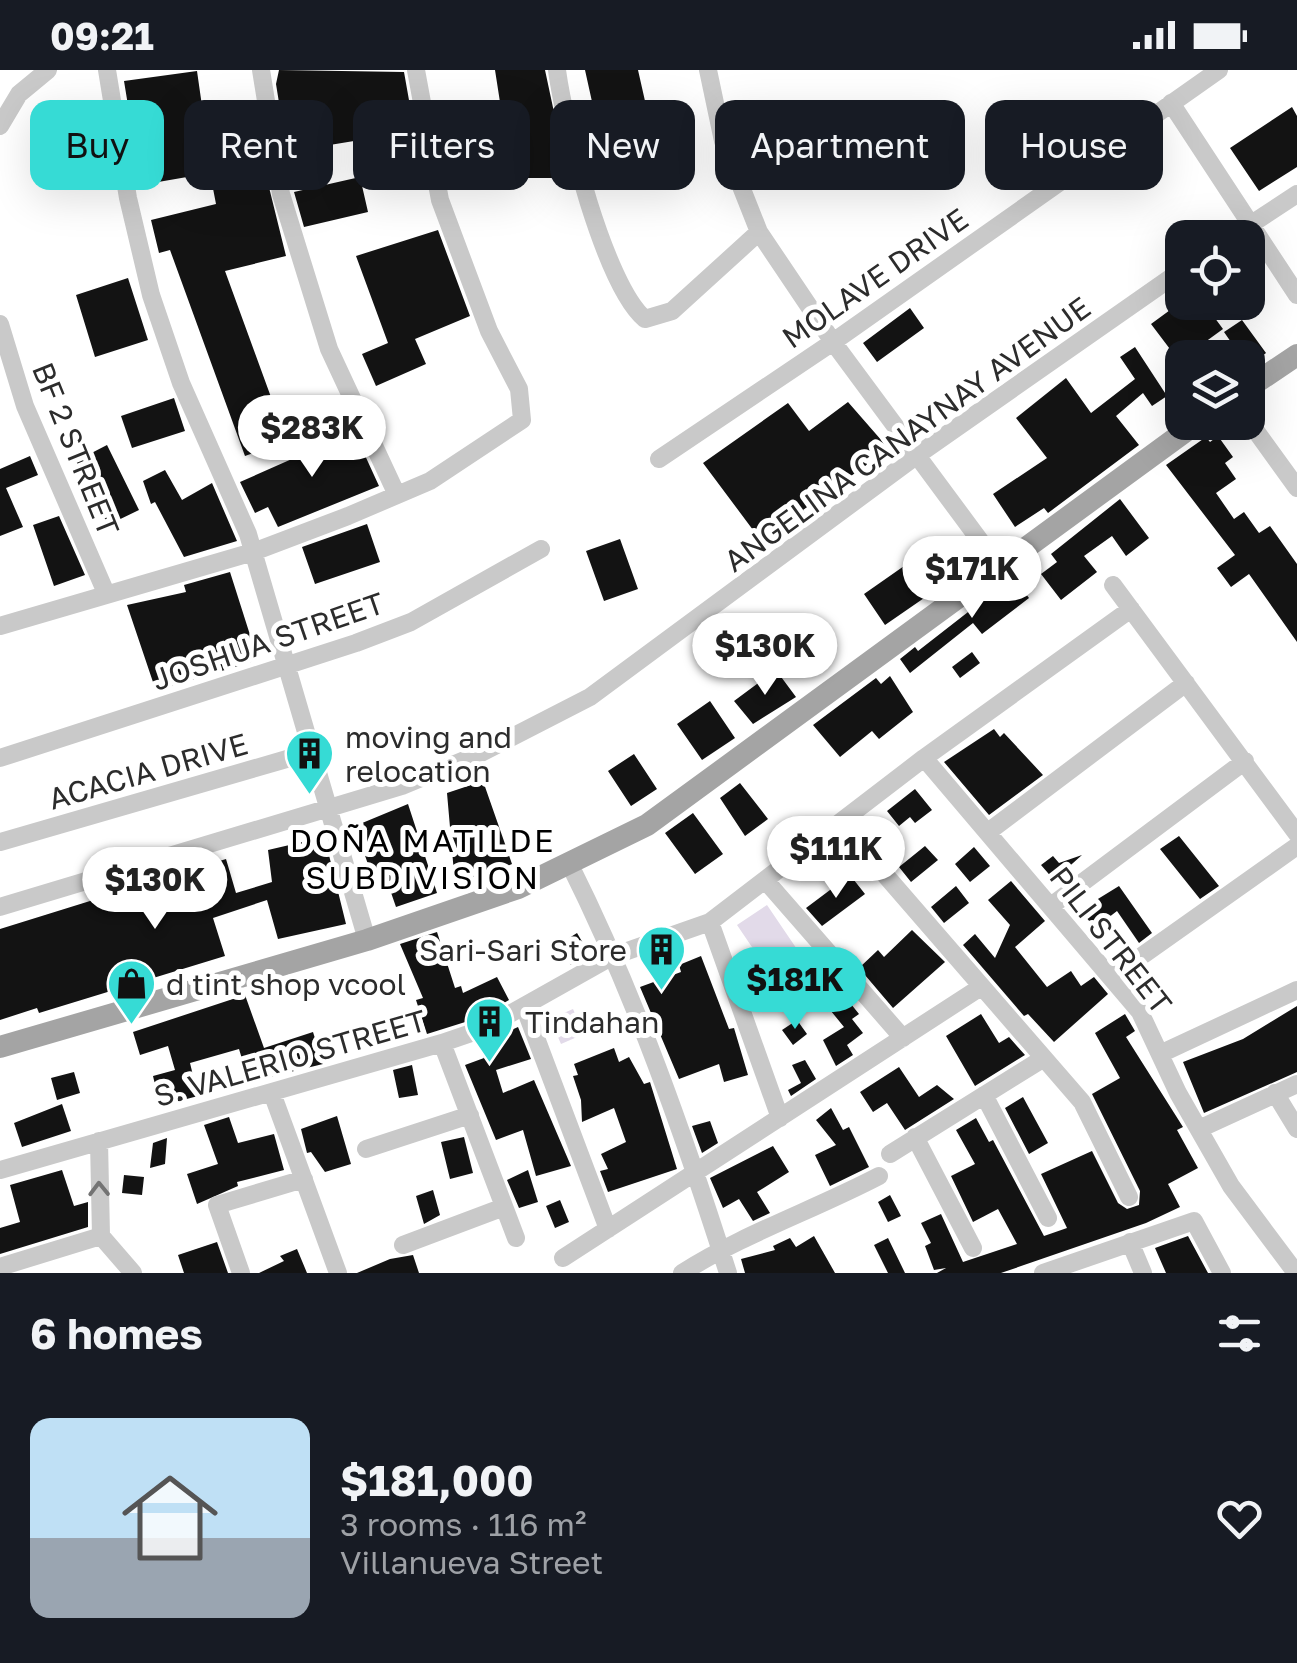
<!DOCTYPE html>
<html lang="en">
<head>
<meta charset="utf-8">
<style>
	body { margin:0; font-family:"Golos Text",sans-serif; background:#20242c; color:#f1f3f6; height:100vh; display:flex; flex-direction:column; font-size:38px; white-space:nowrap }
	* { box-sizing:border-box; margin:0 }
	p { font-size:32px; color:#9ea1a6 }
	.icon { flex:none; width:55px; height:55px; fill:none; stroke:currentColor; stroke-width:2; stroke-linecap:round; stroke-linejoin:round }
	.map { position:relative; height:1203px; overflow:hidden }
	.side { display:flex; flex-direction:column; background:#171b24; flex:1 }
	.side>* { flex:none }
	.hud { position:absolute; left:30px; top:30px; width:1238px; height:90px; display:flex; gap:20px }
	.fabs { position:absolute; left:1165px; top:150px; display:grid; gap:20px }
	.fabs a { display:grid; place-items:center; width:100px; height:100px; border-radius:20px; background:#171b24; box-shadow:0 10px 40px #0002; font-size:50px }
	.price { position:absolute; translate:-50% -85px; padding:0 22px; border-radius:35px; background:#fff; color:#222; font-size:32px; line-height:65px; filter:drop-shadow(0 2px 5px #0008) }
	.price::after { content:''; position:absolute; left:50%; top:60px; width:30px; height:22px; margin-left:-15px; background:inherit; clip-path:polygon(0 0,100% 0,50% 100%) }
	.price.on { background:#36dbd5; color:#111 }
	ul { padding:0; list-style:none }
	li { display:flex; align-items:center; gap:30px; height:250px; padding:0 30px }
	li span { display:grid; place-items:center; flex:none; width:280px; height:200px; border-radius:20px; color:#555 }
	li>.icon { margin-inline-start:auto }
	span .icon { width:120px; height:120px; fill:#fffc; stroke-width:1 }
	li b { font-size:42px }
	h2 { display:flex; justify-content:space-between; align-items:center; height:120px; padding:0 30px; font-size:42px }
	.pill { padding:0 35px; border-radius:20px; background:#171b24; box-shadow:0 10px 40px #0002; font-size:35px; line-height:90px }
	.pill.on { background:#36dbd5; color:#111 }
	.status { display:flex; justify-content:space-between; align-items:center; height:70px; padding:0 50px; background:#171b24; direction:ltr }
	.status svg { height:28px; fill:currentColor }
	.map>svg:first-child { display:block }
	.green { fill:#e2dae9 }
	.building { fill:#131313 }
	.lines { fill:none; stroke-linecap:round; stroke-linejoin:round }
	.minor { stroke:#c9c9c9; stroke-width:18 }
	.major { stroke:#a4a4a4; stroke-width:22 }
	.oneway { stroke:#737373 }
	.labels { text-anchor:middle; dominant-baseline:central; stroke-width:10; stroke-linejoin:round; paint-order:stroke }
	.street-label { font-size:30px; fill:#2c2c2c; stroke:#fff }
	.poi-label { font-size:30px; fill:#2c2c2c; stroke:#fff; text-anchor:start }
	.neighbourhood-label { font-size:32px; letter-spacing:2.5px; fill:#000; stroke:#fff }
</style>
</head>
<body>
<div class="status"><b>09:21</b><svg viewBox="0 0 49 12"><path d="M0 12V9h3v3zM5 12V6h3v6zM10 12V3h3v9zM15 12V0h3v12zM26 1h20v11H26zM47 4h2v5h-2z"/></svg></div>
<div class="map">
<svg width="1297" height="1203" viewBox="0 0 1297 1203">
	<rect width="100%" height="100%" fill="#fff"/>
	<path class="green" d="M767,835L807,894L777,914L737,855Z
		M573,939L584,964L561,974L550,949Z"/>
	<path class="building" d="M279,0L404,2L415,64L395,67L401,98L360,105L354,71L287,82L276,14Z
		M495,0H545L568,108H527L523,88L509,90Z
		M585,0H638L659,93L608,104Z
		M197,1L207,71L240,65L247,97L263,93L286,186L225,201L287,371L245,386L170,180L159,183L151,150L216,134L210,103L141,115L124,11Z
		M1292,37L1297,46V97L1259,121L1230,78Z
		M360,107L368,142L304,157L294,122Z
		M438,160L470,246L415,269L426,294L376,316L362,284L388,273L356,186Z
		M128,208L148,270L95,287L76,225Z
		M1181,232H1203L1223,259L1179,291L1151,254Z
		M910,238L924,258L877,292L863,273Z
		M1242,250L1266,283L1249,296L1248,288H1242L1224,262Z
		M1135,277L1167,326L1152,336L1143,323L1116,346L1139,375L1048,443L1044,438L1015,457L993,424L1047,388L1016,348L1066,308L1091,343L1135,309L1120,287Z
		M174,328L185,361L132,378L121,346Z
		M848,332L889,379L803,440L806,445L765,476L703,393L788,333L809,361Z
		M352,357L379,416L278,457L268,437L255,443L240,412L328,373Z
		M1218,366L1233,387L1225,393L1236,409L1216,423L1234,449L1244,442L1259,463L1270,456L1297,494V572L1249,504L1231,517L1217,498L1235,485L1166,395L1206,367L1210,372Z
		M107,375L139,440L108,455L76,391Z
		M30,386L38,405L6,418L23,457L0,466V399Z
		M165,400L182,430L212,413L237,471L184,487L155,432L151,434L143,411Z
		M1120,429L1149,468L1126,486L1112,466L1084,486L1097,502L1061,530L1041,504L1057,492L1051,484Z
		M59,446L85,505L54,516L33,455Z
		M367,454L380,492L315,514L302,477Z
		M947,466L969,497L885,555L864,524Z
		M620,469L638,519L604,531L586,481Z
		M230,502L258,590L156,621L127,535L186,522L184,515Z
		M1013,507L1029,528L982,564L973,553L910,603L900,589L915,577L918,581Z
		M972,582L980,593L960,608L952,597Z
		M776,600L796,627L753,654L734,631Z
		M890,606L913,642L879,669L872,661L840,687L813,655L876,608L881,614Z
		M710,631L735,668L702,690L677,654Z
		M994,659L1000,667L1004,663L1043,705L989,745L944,692Z
		M634,684L657,719L631,736L608,701Z
		M483,711L512,794L468,814L462,802L454,803L447,723Z
		M740,713L768,749L745,766L720,728Z
		M915,719L932,740L915,753L910,747L899,756L887,741Z
		M408,734L437,823L396,837L387,811L375,815L355,756Z
		M693,743L723,784L695,804L665,763Z
		M1179,766L1219,816L1200,829L1160,779Z
		M311,770L318,781L327,777L346,854L278,869L267,830L213,848L225,886L39,943L37,938L0,950V859L135,817L142,841L207,820L200,797L226,789L236,823L272,812L268,780Z
		M925,776L938,790L911,812L899,797Z
		M974,777L990,796L970,812L955,794Z
		M1082,785L1054,810L1041,795L1053,786L1059,793Z
		M850,805L865,824L822,856L806,838Z
		M1011,811L1045,851L1015,877L1047,917L1071,901L1081,916L1094,907L1108,924L1054,972L1028,944L1024,946L963,875L975,864L995,888L1010,855L988,830Z
		M956,816L969,833L944,853L931,837Z
		M1119,816L1152,863L1139,873L1117,841L1095,858L1080,840Z
		M912,860L945,892L893,938L859,898L878,880L884,887Z
		M437,862L455,918L461,916L463,923L497,907L509,930L478,948L427,964L416,930L423,928L400,874Z
		M577,863L590,885L571,895L558,875Z
		M701,886L729,959L734,958L748,1005L724,1012L719,994L679,1009L640,917L681,902L679,895Z
		M838,918L859,944L852,949L863,963L847,975L853,985L836,996L823,970L844,957L822,930Z
		M245,925L264,978L313,962L323,994L249,1012L239,979L190,993L198,1026L160,1036L153,1006L175,1000L168,976L140,985L133,962Z
		M1297,936V1002L1204,1043L1183,992L1243,969Z
		M981,944L999,973L1009,967L1025,985L975,1016L946,966Z
		M1125,944L1135,961L1126,967L1183,1057L1177,1060L1198,1098L1168,1114L1180,1137L1146,1153L1001,1203H937L946,1198L934,1200L925,1176L931,1173L921,1153L941,1144L963,1192L1017,1174L998,1139L973,1152L951,1106L975,1094L956,1060L976,1048L989,1072L993,1070L1044,1166L1067,1158L1041,1104L1092,1081L1118,1133L1127,1139L1139,1135L1140,1121L1092,1024L1120,1008L1095,963Z
		M797,950L807,964L793,975L782,960Z
		M518,957L531,989L496,1000L503,1023L534,1010L571,1096L536,1106L523,1060L496,1070L465,995L484,988L481,978L494,974L493,968Z
		M614,978L619,992L629,987L644,1014L650,1012L677,1099L608,1122L600,1101L608,1099L601,1084L626,1072L614,1038L582,1052L581,1030L573,1006L578,1005L574,994Z
		M805,990L816,1009L791,1026L788,1020L801,1013L792,995Z
		M412,995L418,1025L399,1028L393,1000Z
		M899,997L919,1027L937,1015L954,1029L905,1060L887,1033L873,1042L860,1022Z
		M74,1002L80,1023L57,1030L51,1008Z
		M1023,1027L1048,1073L1029,1084L1005,1038Z
		M62,1034L71,1061L22,1077L14,1053Z
		M831,1038L843,1060L849,1057L869,1097L830,1116L815,1085L836,1075L816,1050Z
		M337,1046L351,1094L325,1102L311,1082L307,1083L301,1059Z
		M229,1047L238,1073L274,1064L284,1100L237,1112L238,1116L197,1134L187,1104L218,1094L204,1055Z
		M710,1051L718,1073L702,1083L692,1056Z
		M464,1067L473,1103L450,1109L441,1072Z
		M167,1068L165,1094L150,1098L153,1073Z
		M773,1076L789,1102L757,1122L770,1143L753,1151L739,1129L723,1138L710,1108Z
		M62,1100L74,1136L88,1132V1157L0,1184V1158L20,1152L10,1115Z
		M528,1100L538,1132L519,1138L507,1110Z
		M124,1105L144,1107L142,1125L122,1123Z
		M433,1120L440,1145L424,1154L416,1126Z
		M890,1125L901,1146L888,1152L878,1132Z
		M560,1130L569,1152L555,1158L546,1136Z
		M814,1166L835,1203H745L741,1189L775,1180L773,1176L790,1168L796,1177Z
		M1188,1166L1208,1203H1166L1155,1178Z
		M888,1168L905,1203H888L874,1175Z
		M217,1172L228,1203H184L178,1185Z
		M297,1179L307,1203H259L284,1191L280,1186Z
		M413,1185L419,1203H357L390,1189Z"/>
	<g class="lines">
		<path class="minor" d="M107,0L128,128L151,225L181,313L248,464L367,870
			M261,0L281,124L329,279L397,425
			M557,0C564,54 605,216 645,249L672,241L759,162
			M708,0L723,71L759,162L833,272L1001,499
			M1171,33L1297,225
			M0,56L19,24L48,0
			M1230,168L1297,124
			M0,254L25,336L106,523
			M1248,350L1297,418
			M659,389L833,272L1219,0
			M1113,515L1297,764
			M0,556L253,482L348,446L430,411L522,350L519,319L489,261L440,130L416,0
			M0,688L356,573L411,552L541,479
			M924,688L1140,942L1178,1023L1231,1116L1296,1203
			M841,754L1082,1032L1129,1127
			M988,762L1186,613
			M0,772L311,682
			M570,795C635,925 684,1065 728,1203
			M765,810L903,968
			M1051,836L1245,691
			M0,837L402,716L479,684L590,627L916,386L1182,200
			M710,852L780,1048
			M1112,907L1297,776
			M524,936L608,1159
			M442,973L516,1168
			M1160,984L1297,920
			M272,1023L338,1203
			M1275,1023L1297,1059
			M984,1025L1048,1148
			M1199,1059L1297,1014
			M915,1067L973,1178
			M99,1071L101,1166
			M366,1079L470,1045
			M890,1084L1044,988
			M0,1100L442,973L483,959L613,886L710,852L924,688L1131,539
			M101,1166L133,1203
			M1130,1172L1143,1203
			M403,1175L504,1137
			M563,1188L981,917
			M0,1197L101,1166
			M241,1203L217,1135L304,1109
			M682,1203C743,1164 814,1140 879,1106
			M1043,1203L1194,1151L1222,1203"/>
		<path class="major" d="M1248,318L1297,285
			M0,977L367,870L518,818L647,755L1198,352"/>
	</g>
	<defs><path id="oneway-chevron" d="M-2-3.5L2.5 0L-2 3.5" fill="none" stroke-width="1.6" stroke-linecap="round" stroke-linejoin="round" transform="scale(2.5)"/></defs>
	<use class="oneway" href="#oneway-chevron" transform="translate(99 1119) rotate(-91)"/>
	<defs>
		<symbol id="building-pin" viewBox="-11 -11 22 30"><path d="M0 17L-7.5 6A9.5 9.5 0 1 1 7.5 6Z" fill="#36dbd5" stroke="#fff"/><path d="M-4-6H4V6H1V3H-1V6H-4ZM-2.5-4.3h1.7v1.8h-1.7ZM.8-4.3h1.7v1.8H.8ZM-2.5-1h1.7V.8h-1.7ZM.8-1h1.7V.8H.8Z" fill="#111"/></symbol>
		<symbol id="shop-pin" viewBox="-11 -11 22 30"><path d="M0 17L-7.5 6A9.5 9.5 0 1 1 7.5 6Z" fill="#36dbd5" stroke="#fff"/><path d="M-5-2.5h2.3a2.7 3.5 0 0 1 5.4 0H5L5.5 6h-11ZM-1.5-2.5h3a1.5 2.3 0 0 0-3 0Z" fill="#111"/></symbol>
	</defs>
	<g fill-rule="evenodd">
		<use href="#building-pin" x="282" y="656" width="55" height="75"/>
		<use href="#building-pin" x="634" y="852" width="55" height="75"/>
		<use href="#shop-pin" x="104" y="886" width="55" height="75"/>
		<use href="#building-pin" x="462" y="924" width="55" height="75"/>
	</g>
	<g class="labels">
		<g class="street-label">
			<text transform="translate(875 208) rotate(-35)">MOLAVE DRIVE</text>
			<text transform="translate(907 364) rotate(-36)">ANGELINA CANAYNAY AVENUE</text>
			<text transform="translate(76 379) rotate(68)">BF 2 STREET</text>
			<text transform="translate(268 571) rotate(-19)">JOSHUA STREET</text>
			<text transform="translate(148 701) rotate(-16)">ACACIA DRIVE</text>
			<text transform="translate(1111 870) rotate(52)">PILI STREET</text>
			<text transform="translate(290 988) rotate(-16)">S. VALERIO STREET</text>
		</g>
		<g class="poi-label">
			<text x="345" y="667">moving and<tspan x="345" dy="34">relocation</tspan></text>
			<text x="627" y="880" text-anchor="end">Sari-Sari Store</text>
			<text x="166" y="914">d tint shop vcool</text>
			<text x="525" y="952">Tindahan</text>
		</g>
		<g class="neighbourhood-label">
			<text x="423" y="770">DOÑA MATILDE<tspan x="423" dy="37">SUBDIVISION</tspan></text>
		</g>
	</g>
</svg>
<div class="fabs">
<a><svg class="icon" aria-label="locate" viewBox="0 0 24 24"><circle cx="12" cy="12" r="6"/><path d="M12 2v4M12 18v4M2 12h4M18 12h4"/></svg></a>
<a><svg class="icon" aria-label="layers" viewBox="0 0 24 24"><path d="M12 4l9 5-9 5-9-5zM3 14l9 5 9-5"/></svg></a>
</div>
<b class="price" style="left:312px;top:410px">$283K</b>
<b class="price" style="left:972px;top:551px">$171K</b>
<b class="price" style="left:765px;top:628px">$130K</b>
<b class="price" style="left:836px;top:831px">$111K</b>
<b class="price" style="left:155px;top:862px">$130K</b>
<b class="price on" style="left:795px;top:962px">$181K</b>
<div class="hud">
<a class="pill on">Buy</a>
<a class="pill">Rent</a>
<a class="pill">Filters</a>
<a class="pill">New</a>
<a class="pill">Apartment</a>
<a class="pill">House</a>
</div>
</div>
<section class="side">
<h2>6 homes<svg class="icon" aria-label="filters" viewBox="0 0 24 24"><path d="M4 7h16M4 17h16"/><circle cx="9" cy="7" r="2"/><circle cx="15" cy="17" r="2"/></svg></h2>
<ul>
<li><span style="background:linear-gradient(#bfe0f5 60%,#9aa5b1 0)"><svg class="icon" aria-label="home" viewBox="0 0 24 24"><path d="M3 11l9-7 9 7M6 9v11h12V9"/></svg></span><div><b>$181,000</b><p>3 rooms · 116 m²</p><p>Villanueva Street</p></div><svg class="icon" aria-label="heart" viewBox="0 0 24 24"><path d="M12 20l-8-8c-3-5 5-10 8-4 3-6 11-1 8 4z"/></svg></li>
</ul>
</section>
</body>
</html>
